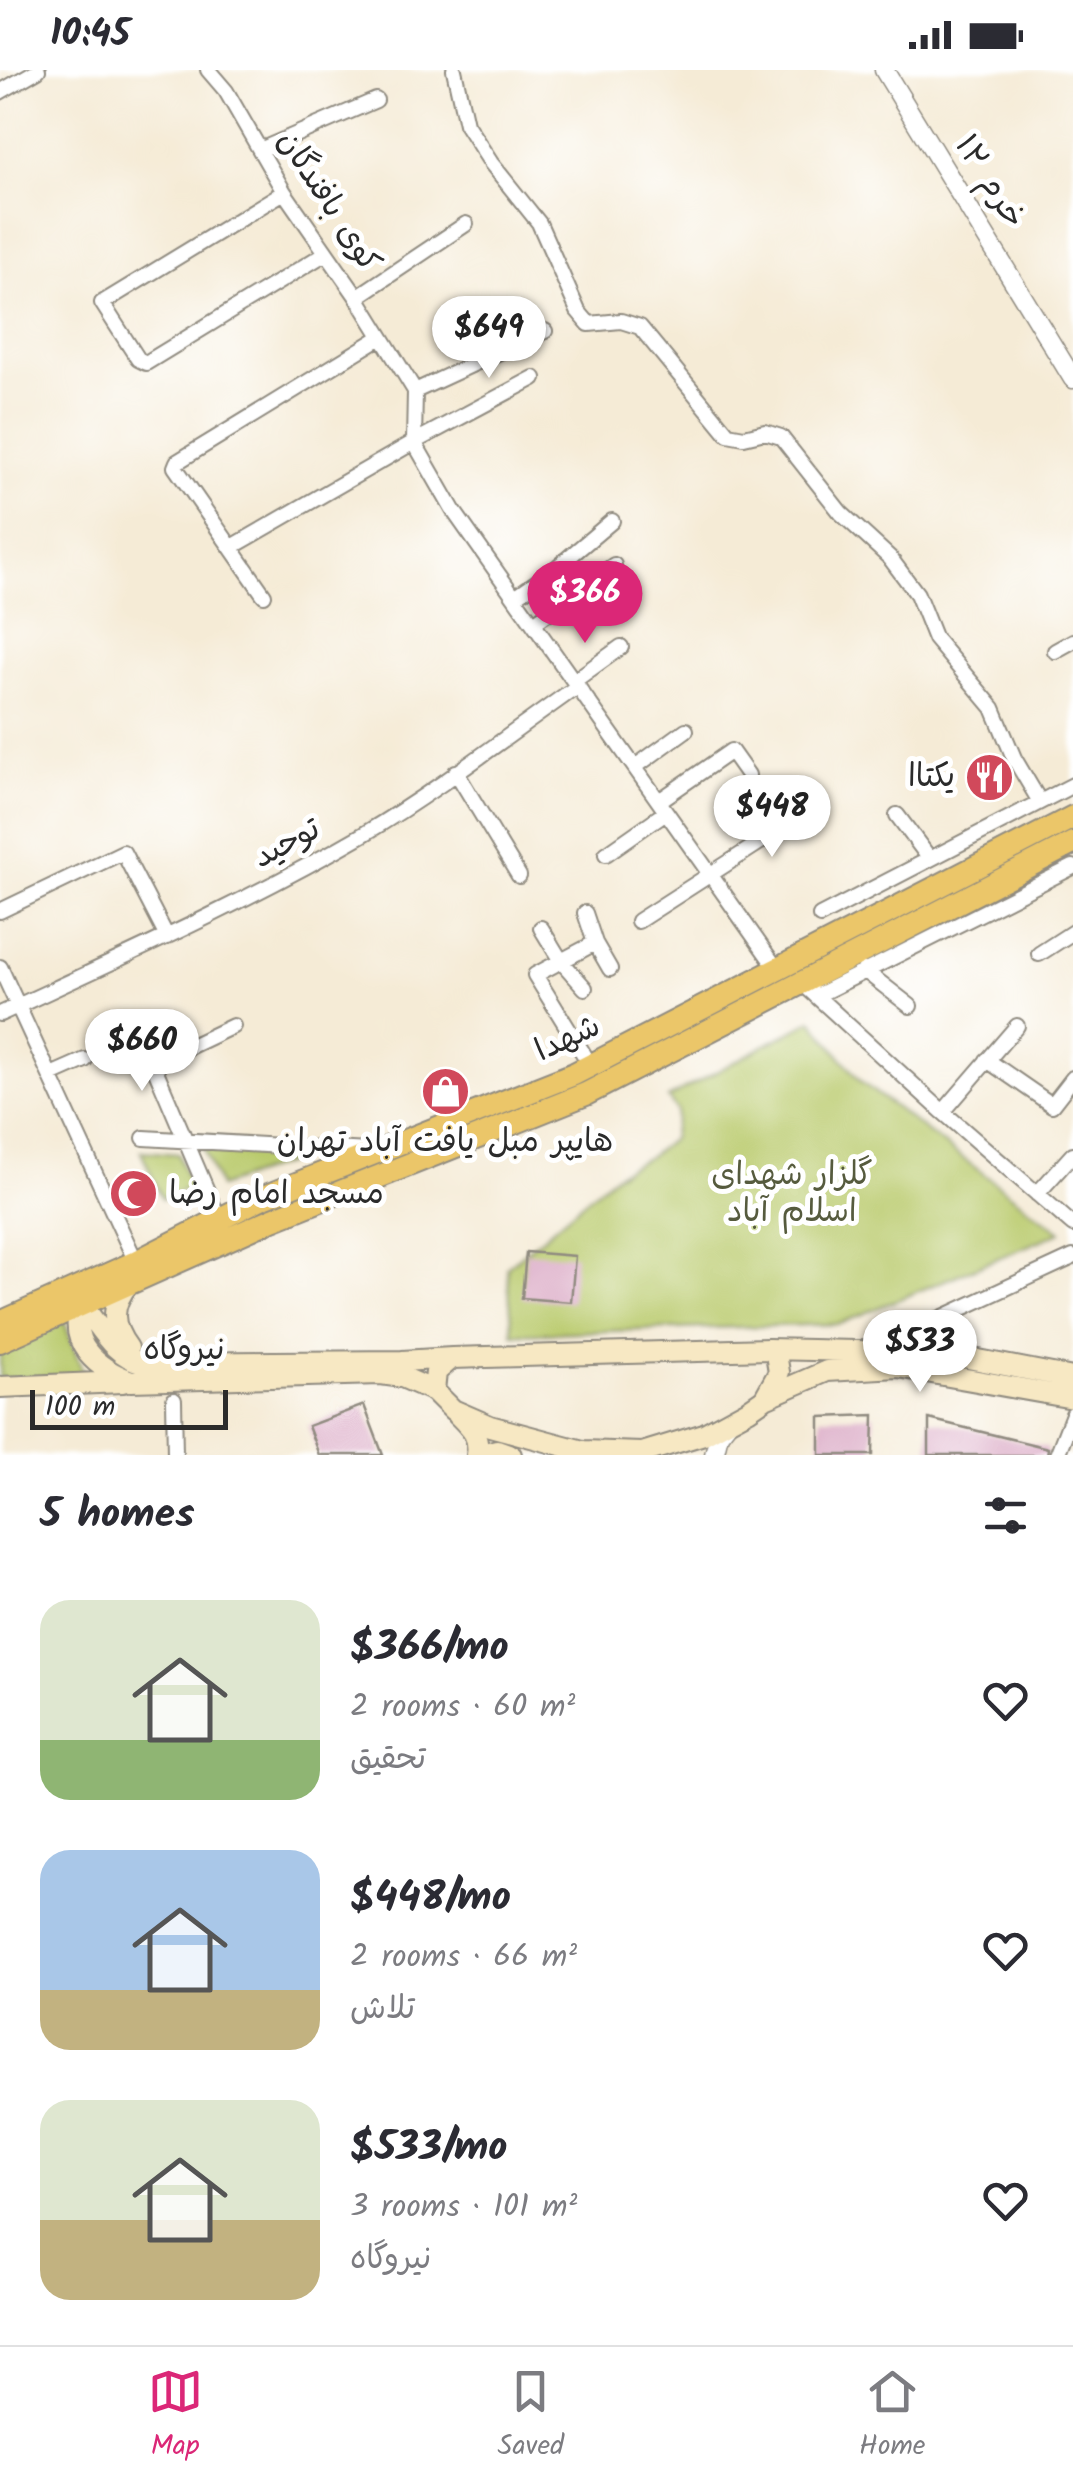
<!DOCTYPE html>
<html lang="en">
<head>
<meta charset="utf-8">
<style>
	body { margin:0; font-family:Kalam,"Playpen Sans Arabic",sans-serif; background:#f2f2f3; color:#2b2b33; height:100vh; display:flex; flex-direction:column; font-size:38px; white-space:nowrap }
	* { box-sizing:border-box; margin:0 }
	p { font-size:32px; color:#7c7c81 }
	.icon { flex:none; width:55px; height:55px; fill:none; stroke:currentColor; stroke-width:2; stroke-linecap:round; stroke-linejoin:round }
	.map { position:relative; height:1385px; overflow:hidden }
	.drawer { display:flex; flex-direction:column; background:#fff; flex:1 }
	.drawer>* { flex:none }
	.scale { position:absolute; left:30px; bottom:25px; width:198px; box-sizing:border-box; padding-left:10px; border:5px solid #2b2b2b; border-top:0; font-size:28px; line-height:35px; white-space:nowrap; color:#2b2b2b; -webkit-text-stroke:8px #fff; paint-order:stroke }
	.price { position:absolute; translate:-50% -85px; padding:0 22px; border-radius:35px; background:#fff; color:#222; font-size:32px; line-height:65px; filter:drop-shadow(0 2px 5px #0008) }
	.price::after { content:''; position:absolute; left:50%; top:60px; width:30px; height:22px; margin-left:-15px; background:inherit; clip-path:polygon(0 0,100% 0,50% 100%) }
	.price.on { background:#db2777; color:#fff }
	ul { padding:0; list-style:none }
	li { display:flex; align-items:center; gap:30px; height:250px; padding:0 40px }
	li span { display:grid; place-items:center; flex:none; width:280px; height:200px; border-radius:30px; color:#555 }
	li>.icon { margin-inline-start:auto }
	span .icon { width:120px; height:120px; fill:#fffc; stroke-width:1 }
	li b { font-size:42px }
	h2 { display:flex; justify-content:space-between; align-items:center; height:120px; padding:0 40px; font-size:42px }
	.status { display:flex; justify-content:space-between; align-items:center; height:70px; padding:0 50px; background:#fff; direction:ltr }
	.status svg { height:28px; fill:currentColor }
	.dock { display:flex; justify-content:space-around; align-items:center; height:140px; border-top:2px solid #e1e1e2; background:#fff; font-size:28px; color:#7c7c81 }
	.dock a { display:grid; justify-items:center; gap:5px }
	.dock .on { color:#db2777 }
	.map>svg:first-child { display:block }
	.green { fill:#b9ca6c; stroke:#727a4c; stroke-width:2.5 }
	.building { fill:#dbabc6 }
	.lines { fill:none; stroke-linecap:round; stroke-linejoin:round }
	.minor-casing { stroke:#908b80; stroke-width:18 }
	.tertiary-casing { stroke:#908b80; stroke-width:21 }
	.secondary-casing { stroke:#908b80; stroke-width:24 }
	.primary-casing { stroke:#908b80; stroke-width:26 }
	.minor { stroke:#fff; stroke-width:14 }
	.tertiary { stroke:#fff; stroke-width:18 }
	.secondary { stroke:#f7e8c3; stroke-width:20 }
	.primary { stroke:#ebc669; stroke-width:22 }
	.labels { text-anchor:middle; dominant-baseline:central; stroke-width:10; stroke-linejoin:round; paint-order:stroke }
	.street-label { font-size:32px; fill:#2b2b2b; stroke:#fff }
	.poi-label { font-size:32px; fill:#2b2b2b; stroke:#fff; text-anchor:end }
	.park-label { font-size:32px; fill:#565b3e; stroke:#fff }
</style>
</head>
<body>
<div class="status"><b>10:45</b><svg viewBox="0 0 49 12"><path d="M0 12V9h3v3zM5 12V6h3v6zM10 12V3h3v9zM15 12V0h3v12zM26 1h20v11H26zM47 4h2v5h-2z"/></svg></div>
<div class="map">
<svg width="1073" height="1385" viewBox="0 0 1073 1385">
	<rect width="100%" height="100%" fill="#fff"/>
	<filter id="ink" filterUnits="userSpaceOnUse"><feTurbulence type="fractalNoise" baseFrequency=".01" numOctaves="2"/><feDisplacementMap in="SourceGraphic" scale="20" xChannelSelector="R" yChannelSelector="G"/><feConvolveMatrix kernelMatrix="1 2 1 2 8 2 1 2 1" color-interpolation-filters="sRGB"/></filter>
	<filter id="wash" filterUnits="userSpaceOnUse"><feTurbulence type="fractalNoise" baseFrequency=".0048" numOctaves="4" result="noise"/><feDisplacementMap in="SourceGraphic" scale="40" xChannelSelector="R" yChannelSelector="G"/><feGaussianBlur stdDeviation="2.25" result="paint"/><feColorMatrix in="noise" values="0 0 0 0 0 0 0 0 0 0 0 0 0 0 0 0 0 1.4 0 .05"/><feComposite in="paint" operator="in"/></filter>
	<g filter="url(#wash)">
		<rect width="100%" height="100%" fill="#f5ebd6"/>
		<path class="green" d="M812,950L861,1012L1061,1162L839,1254L513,1264L507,1197L616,1104L650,1086L672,1069L677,1041L668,1028Z
			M203,1078L306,1086L219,1117Z
			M141,1081L178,1084L190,1117L162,1129Z
			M64,1251L84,1305L0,1309V1278Z"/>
		<g id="blocks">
			<path class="building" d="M526,1182L575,1186L571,1232L522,1228Z
				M364,1335L383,1385H319L308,1356Z
				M874,1345L873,1385H820V1347Z
				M929,1349L1048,1378L1047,1385H929Z"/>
		</g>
	</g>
	<g filter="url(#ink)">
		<use href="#blocks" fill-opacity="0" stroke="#908b80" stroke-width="2.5"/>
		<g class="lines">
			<defs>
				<path id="minor" d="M208,0L226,21L284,122L357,227L415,321L414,372L453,440L777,899
					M454,0L466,54L491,93L539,153L578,241L589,254L621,251L640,257L728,364L744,367L765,362L781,367L841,443L890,488L917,524L935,569L993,638L1014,688L1040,732
					M0,22L38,0
					M260,80L376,30
					M284,122L102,233L138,289L146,293L326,183
					M357,227L466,154
					M415,321L545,261
					M232,477L414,372L534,308
					M264,525L175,397L177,392L381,267
					M515,527L555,499L612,451
					M534,553L614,495
					M1055,581L1073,571
					M574,611L621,577
					M635,697L686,660
					M456,702L519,806
					M659,731L731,681L748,705
					M897,745L930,789
					M606,784L666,742
					M0,841L123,782L167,867
					M585,843L595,873L535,905L591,996
					M820,846L1073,715
					M638,851L810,740
					M541,858L561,891L585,918
					M595,873L610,899
					M1039,884L1073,862
					M0,897L136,1192
					M864,900L910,936
					M801,912L943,1042L1073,1155
					M816,926L1073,797
					M0,944C123,887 247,832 364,764C438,720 507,666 578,616
					M987,990L1052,1035L1073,1008
					M51,1005L85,990
					M943,1042L1017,956
					M144,1068L368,1081
					M1037,1124L1073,1084
					M219,1149L153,994L233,956
					M874,1279L1073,1187
					M174,1330L175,1385
					M1057,1385L1073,1344"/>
				<path id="tertiary" d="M884,0L1073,309
					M714,1385L719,1364L730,1350"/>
				<path id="secondary" d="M82,1235C66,1274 98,1299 131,1311L381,1304L402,1307L434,1321
					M82,1235C100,1257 114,1287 144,1293L402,1291L452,1288
					M128,1278C111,1255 110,1236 129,1213
					M768,1279L776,1284L779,1302L764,1329L748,1340L704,1364L642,1383L583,1381L490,1356L453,1340L434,1321L436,1302L452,1288L768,1279L942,1283L1073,1308
					M0,1317L123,1312
					M765,1328L827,1301L898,1297L1073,1328
					M458,1345C471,1358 480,1366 477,1385
					M478,1385L497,1380L511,1385"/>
				<path id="primary" d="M0,1253L136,1192L261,1128L574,1004L1073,747
					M0,1271L273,1149L586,1024L1073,773"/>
			</defs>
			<use href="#minor" class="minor-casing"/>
			<use href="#tertiary" class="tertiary-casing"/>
			<use href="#secondary" class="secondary-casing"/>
			<use href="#primary" class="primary-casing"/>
			<use href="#minor" class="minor"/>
			<use href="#tertiary" class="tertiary"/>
			<use href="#secondary" class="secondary"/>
			<use href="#primary" class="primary"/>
		</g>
	</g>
	<defs>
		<symbol id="restaurant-disc" viewBox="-11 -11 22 22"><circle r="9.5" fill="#d1495b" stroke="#fff"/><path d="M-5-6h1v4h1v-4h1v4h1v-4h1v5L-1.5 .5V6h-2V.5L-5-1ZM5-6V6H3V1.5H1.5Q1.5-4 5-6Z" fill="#fff"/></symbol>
		<symbol id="shop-disc" viewBox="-11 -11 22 22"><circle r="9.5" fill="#d1495b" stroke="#fff"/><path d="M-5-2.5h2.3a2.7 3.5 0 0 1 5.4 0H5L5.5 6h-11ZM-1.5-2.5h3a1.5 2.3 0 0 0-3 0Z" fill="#fff"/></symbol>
		<symbol id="mosque-disc" viewBox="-11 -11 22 22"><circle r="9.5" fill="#d1495b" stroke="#fff"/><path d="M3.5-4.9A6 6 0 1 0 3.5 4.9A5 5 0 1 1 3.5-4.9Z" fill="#fff"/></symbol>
	</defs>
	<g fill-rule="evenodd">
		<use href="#restaurant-disc" x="962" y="680" width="55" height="55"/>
		<use href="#shop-disc" x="418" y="994" width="55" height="55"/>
		<use href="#mosque-disc" x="106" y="1096" width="55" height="55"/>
	</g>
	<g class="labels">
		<g class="street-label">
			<text transform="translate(989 112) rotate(58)">خرم ۱۲</text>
			<text transform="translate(328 132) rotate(57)">کوی بافندگان</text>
			<text transform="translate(287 774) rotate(-28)">توحید</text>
			<text transform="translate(568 969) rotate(-25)">شهدا</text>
			<text x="184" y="1280">نیروگاه</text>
		</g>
		<g class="poi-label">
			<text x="955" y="707">یکتاا</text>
			<text x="445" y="1072" text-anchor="middle">هایپر مبل یافت آباد تهران</text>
			<text x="169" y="1124" text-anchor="start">مسجد امام رضا</text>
		</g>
		<g class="park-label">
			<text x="792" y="1105">گلزار شهدای<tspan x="792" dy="37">اسلام آباد</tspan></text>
		</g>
	</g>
</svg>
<div class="scale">100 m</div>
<b class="price" style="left:489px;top:311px">$649</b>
<b class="price on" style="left:585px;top:576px">$366</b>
<b class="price" style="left:772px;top:790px">$448</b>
<b class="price" style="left:142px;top:1024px">$660</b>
<b class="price" style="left:920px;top:1325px">$533</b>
</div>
<section class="drawer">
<h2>5 homes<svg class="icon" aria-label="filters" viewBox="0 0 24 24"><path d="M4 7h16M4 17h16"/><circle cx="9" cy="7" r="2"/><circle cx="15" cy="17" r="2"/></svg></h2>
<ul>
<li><span style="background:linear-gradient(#dfe7d0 70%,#8fb573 0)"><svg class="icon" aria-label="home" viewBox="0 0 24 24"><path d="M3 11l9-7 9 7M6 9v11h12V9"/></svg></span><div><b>$366/mo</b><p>2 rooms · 60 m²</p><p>تحقیق</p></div><svg class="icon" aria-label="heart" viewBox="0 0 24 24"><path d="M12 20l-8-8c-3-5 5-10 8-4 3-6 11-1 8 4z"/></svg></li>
<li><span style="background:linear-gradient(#a9c7e8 70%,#c2b280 0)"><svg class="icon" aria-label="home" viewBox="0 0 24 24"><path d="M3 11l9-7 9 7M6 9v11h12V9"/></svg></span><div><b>$448/mo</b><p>2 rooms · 66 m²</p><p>تلاش</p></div><svg class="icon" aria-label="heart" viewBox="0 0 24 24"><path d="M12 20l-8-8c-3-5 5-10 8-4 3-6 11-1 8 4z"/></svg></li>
<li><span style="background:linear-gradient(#dfe7d0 60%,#c2b280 0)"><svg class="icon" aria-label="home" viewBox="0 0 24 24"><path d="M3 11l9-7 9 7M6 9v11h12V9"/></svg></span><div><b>$533/mo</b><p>3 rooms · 101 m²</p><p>نیروگاه</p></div><svg class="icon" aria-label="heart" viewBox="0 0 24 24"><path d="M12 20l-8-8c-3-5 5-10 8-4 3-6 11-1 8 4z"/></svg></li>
</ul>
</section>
<nav class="dock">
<a class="on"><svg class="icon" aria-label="map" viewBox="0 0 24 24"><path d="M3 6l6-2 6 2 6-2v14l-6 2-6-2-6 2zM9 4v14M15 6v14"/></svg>Map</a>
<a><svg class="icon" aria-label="saved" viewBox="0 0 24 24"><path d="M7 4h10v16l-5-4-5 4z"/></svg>Saved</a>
<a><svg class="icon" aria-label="home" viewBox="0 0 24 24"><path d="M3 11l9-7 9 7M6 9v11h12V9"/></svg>Home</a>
</nav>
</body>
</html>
